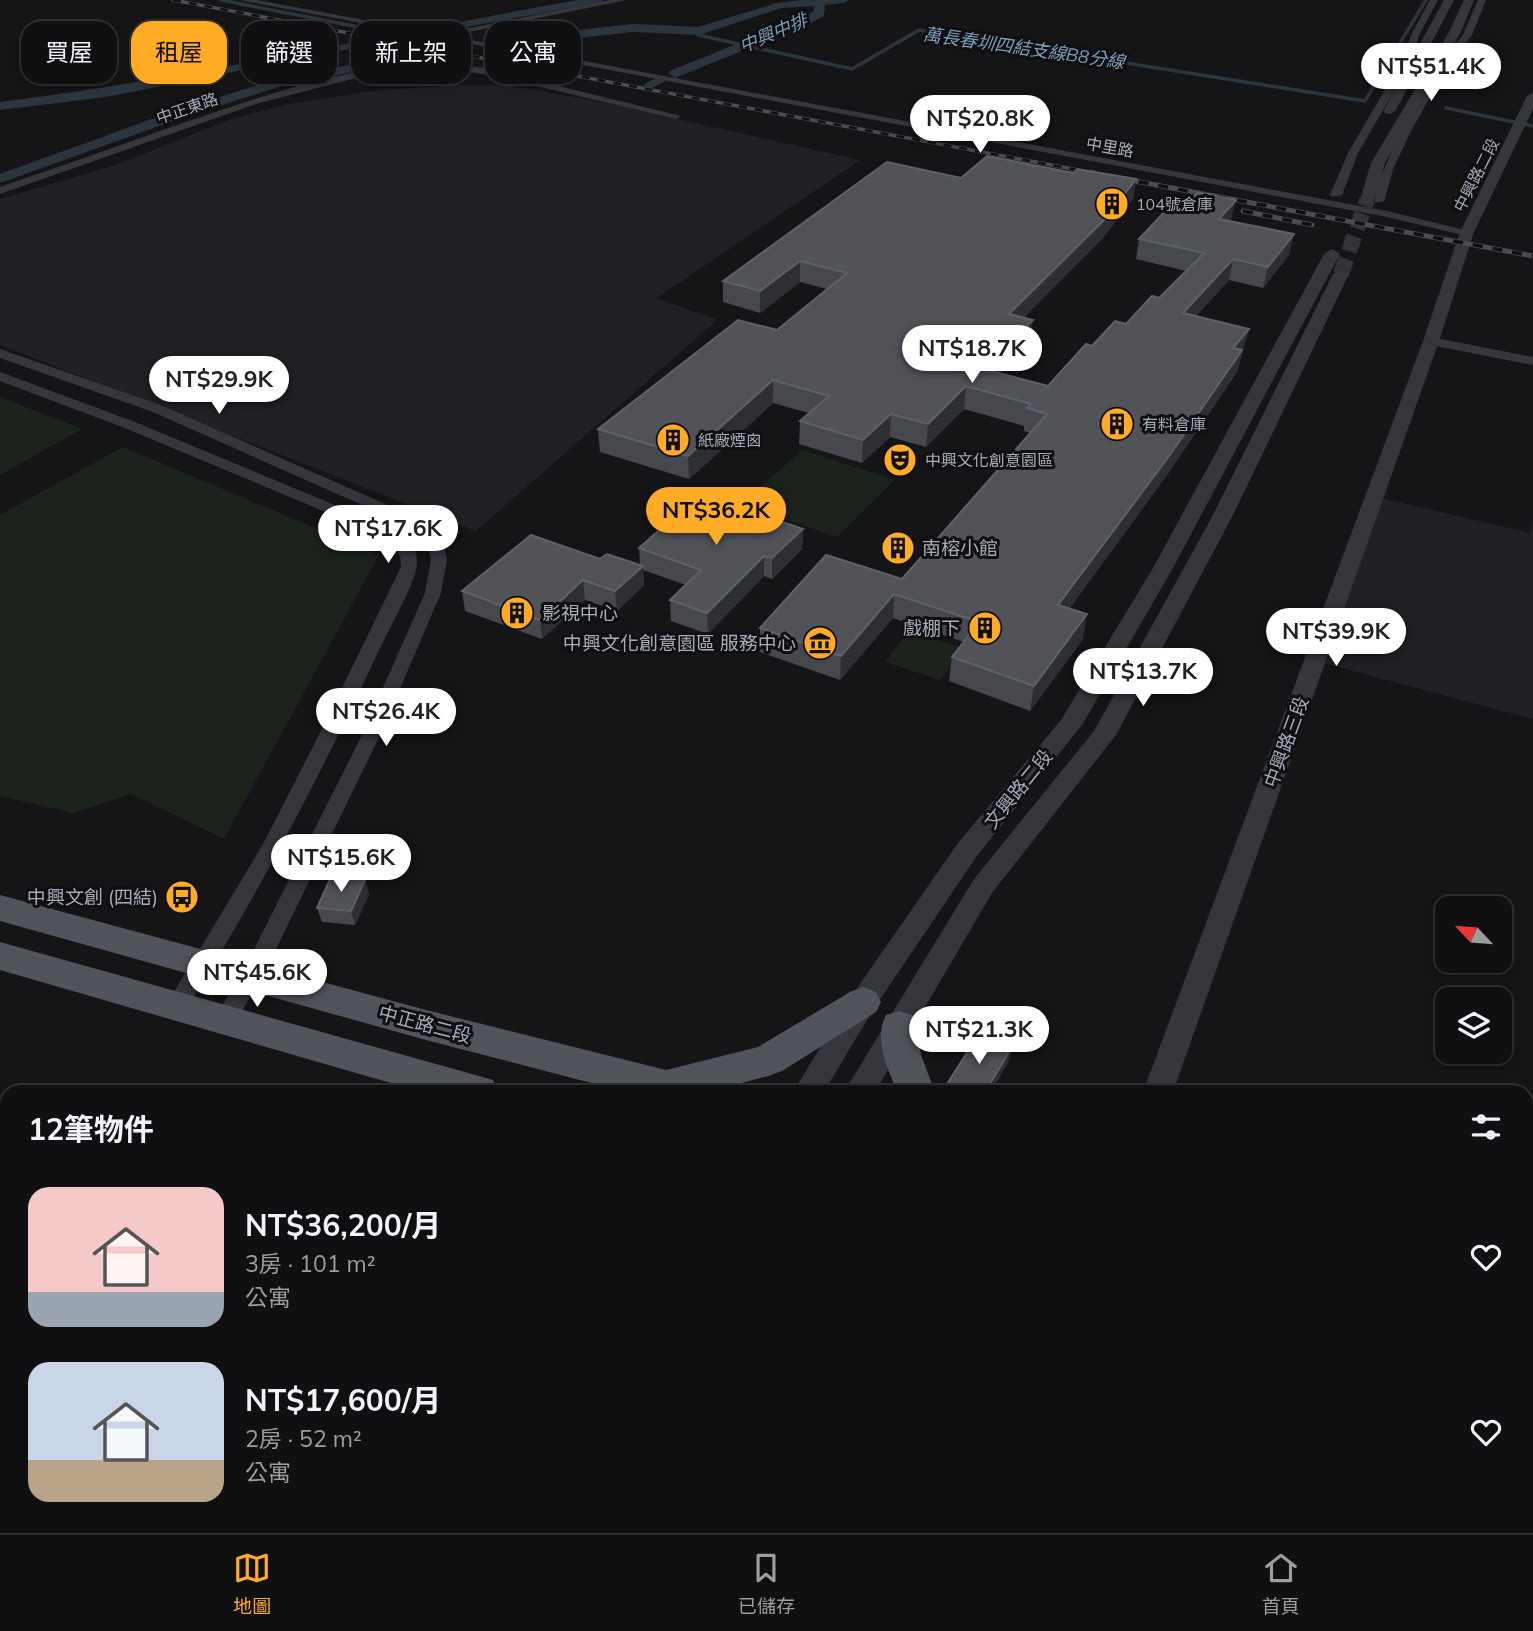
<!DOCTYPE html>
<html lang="zh-TW">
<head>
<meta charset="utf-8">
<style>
	body { margin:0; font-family:Mulish,"Noto Sans TC",sans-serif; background:#1e1e20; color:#f1f3f6; height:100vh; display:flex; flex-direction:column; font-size:26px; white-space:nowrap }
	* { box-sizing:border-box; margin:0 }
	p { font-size:23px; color:#9c9d9f }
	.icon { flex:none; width:38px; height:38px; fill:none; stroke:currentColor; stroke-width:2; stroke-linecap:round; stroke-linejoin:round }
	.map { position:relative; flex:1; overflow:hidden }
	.drawer { position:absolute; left:0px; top:1085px; width:1533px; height:448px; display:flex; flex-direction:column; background:#101012; border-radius:21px 21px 0 0; box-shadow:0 4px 10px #0003,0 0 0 2px #303032 }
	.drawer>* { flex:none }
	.top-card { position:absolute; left:21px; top:21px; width:700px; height:63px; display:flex; gap:14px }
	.needle { width:46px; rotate:296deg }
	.fabs { position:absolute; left:1435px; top:896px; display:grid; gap:14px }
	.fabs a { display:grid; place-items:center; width:77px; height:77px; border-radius:14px; background:#101012; box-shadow:0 4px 10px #0003,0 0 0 2px #303032; font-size:35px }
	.price { position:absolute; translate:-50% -60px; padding:0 16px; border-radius:24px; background:#fff; color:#222; font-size:23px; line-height:46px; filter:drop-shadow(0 2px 4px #0008) }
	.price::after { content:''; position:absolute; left:50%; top:42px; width:21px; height:16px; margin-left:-10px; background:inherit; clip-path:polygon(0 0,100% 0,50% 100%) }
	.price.selected { background:#ffab26; color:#111 }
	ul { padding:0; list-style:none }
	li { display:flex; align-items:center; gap:21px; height:175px; padding:0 28px }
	li span { display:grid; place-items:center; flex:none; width:196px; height:140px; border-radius:21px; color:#555 }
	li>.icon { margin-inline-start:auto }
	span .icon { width:84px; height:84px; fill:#fffc; stroke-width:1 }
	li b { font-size:30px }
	h2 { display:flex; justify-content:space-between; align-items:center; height:84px; padding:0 28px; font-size:30px }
	.chip { padding:0 24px; border-radius:21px; background:#101012; box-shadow:0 4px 10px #0003,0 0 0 2px #303032; font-size:24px; line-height:63px }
	.chip.selected { background:#ffab26; color:#111 }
	.menu { display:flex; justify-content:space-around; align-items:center; height:98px; border-top:2px solid #303032; background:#101012; font-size:19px; color:#9c9d9f }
	.menu a { display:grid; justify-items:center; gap:4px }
	.menu .selected { color:#ffab26 }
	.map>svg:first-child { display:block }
	.built { fill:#212125 }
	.green { fill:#1b231c }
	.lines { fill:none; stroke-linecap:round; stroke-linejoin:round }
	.stream { stroke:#2a353d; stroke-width:3.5 }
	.canal { fill:#2a353d; fill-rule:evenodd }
	.tertiary-tunnel { stroke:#323338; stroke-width:16; stroke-dasharray:16 8; stroke-linecap:butt }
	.minor { fill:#36373d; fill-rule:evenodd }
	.tertiary { fill:#36373d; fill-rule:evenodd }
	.primary { fill:#52545c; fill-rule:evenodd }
	.rail-far1-casing { stroke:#494c52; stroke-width:3.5 }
	.rail-casing { stroke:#494c52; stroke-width:5 }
	.rail-far1 { stroke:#101013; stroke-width:2.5; stroke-dasharray:8; stroke-linecap:butt }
	.rail { stroke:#101013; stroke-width:3.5; stroke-dasharray:10; stroke-linecap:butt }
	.wall { fill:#46484d }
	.shaded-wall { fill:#2e2f33 }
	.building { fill:#515359; stroke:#5e6168; stroke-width:2 }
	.labels { text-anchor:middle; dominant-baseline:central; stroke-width:6; stroke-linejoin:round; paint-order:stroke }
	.far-street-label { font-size:16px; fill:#a6adb9; stroke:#101013 }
	.far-poi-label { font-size:16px; fill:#a6adb9; stroke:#101013; text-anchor:start }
	.far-water-label { font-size:18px; font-style:italic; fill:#7a9db7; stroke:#101013 }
	.poi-label { font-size:19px; fill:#a6adb9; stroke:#101013; text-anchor:end }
	.street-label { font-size:19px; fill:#a6adb9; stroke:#101013 }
</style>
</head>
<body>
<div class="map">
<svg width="1533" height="1533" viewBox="0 0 1533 1533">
	<rect width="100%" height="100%" fill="#151518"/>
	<path class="built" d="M464,85L513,86L602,102L860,160L657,298L717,320L476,531L0,345V199L113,166L231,119L288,104L379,90Z
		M1377,497L1530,533L1533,520V719L1323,663Z"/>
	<path class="green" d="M0,397L82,429L0,475Z
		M123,447L379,555L224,839L131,794L74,813L0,796V515Z
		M802,450L895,480L837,537L741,504Z
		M909,631L963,648L940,680L885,662Z"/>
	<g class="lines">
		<path class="stream" d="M221,0L400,35
			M694,31L698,35L852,69L919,30L1365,101L1426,0
			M1446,108L1533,126"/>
		<path class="canal" d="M578,0H604L598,3L400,39L106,97L0,110V102C194,78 386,34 578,0Z
			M800,0H849L843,3L825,5L824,16L811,23L675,78L669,74L670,71L803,17L814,11V6L782,8L699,35L633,32L505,46L499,42L505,38L633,24L698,27L777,3Z
			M426,50L432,54L430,57L281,86L173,121L0,183V174L163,115L273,80Z
			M658,77L665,81L650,89L643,85Z"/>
		<path class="tertiary-tunnel" d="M1341,274L1367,200"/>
		<path class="minor" d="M239,0H257L1387,211L1473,232L1467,236L1387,217Z
			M610,0H627L449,36L445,33Z
			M1430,0H1438L1419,35L1412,60L1358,153L1342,195L1332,197L1330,195L1348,153L1402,60L1411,35Z
			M1478,0H1486L1472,35L1449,64L1411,131L1394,167L1384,201L1374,203L1377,185L1401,131L1439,64L1463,35Z
			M441,62L490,69L681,116L676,119L490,75L441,68L403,69L356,78L256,104L0,194V187C59,167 118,146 177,125C262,96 350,65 441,62Z
			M1431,337L1533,357V365L1426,344V338Z
			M0,349L163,406L426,522L442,538L447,559L441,593L381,733L263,976L233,1026L225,1028L217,1026L214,1019L243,971L363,733L425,593L431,559L426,540L414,528L153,412L0,358Z
			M0,372L135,422L395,530C406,538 418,548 417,563C417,580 389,629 381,646C322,772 258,895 184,1013L176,1016L168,1013L165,1007L262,846L319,735L401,567C401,551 396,545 383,536L125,428L0,381Z
			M462,1526H496L493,1533H459Z"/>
		<path class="tertiary" d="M1444,0H1454L1396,110L1390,114L1385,113L1384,110Z
			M1464,0H1474L1460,34L1385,163L1374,200L1372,203H1362L1360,200L1371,163L1448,34Z
			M1533,92V109L1474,232L1439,341L1173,1092H1143L1423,341L1460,232L1527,96Z
			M1332,249L1340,254L1173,568L1082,725L976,857L873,1010L824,1092H793L853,994L958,843L1061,720L1153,568L1324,254Z
			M1341,269L1349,274L1233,515L1116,735L992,893L875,1092H844L974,879L1094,731L1213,515L1333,274Z
			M976,1526H1014L1012,1533H974Z"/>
		<path class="primary" d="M0,895L426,1010L666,1070L758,1047L850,992L863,987L876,992L881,1002L876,1012L782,1071L768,1076L708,1092H626L426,1040L0,921Z
			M0,942L479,1076L493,1080L498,1092H422L0,970Z
			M899,1011L912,1015L918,1026L921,1055L935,1092H897C888,1068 873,1040 886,1015Z
			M1526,1292L1533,1294V1336L1526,1334Z
			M1526,1348L1533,1350V1394L1526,1392Z"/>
		<defs>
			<path id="rail-far1" d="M173,0L1094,173"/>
			<path id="rail" d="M1091,172L1094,173
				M1119,178L1533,256
				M1243,211L1312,225"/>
		</defs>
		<use href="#rail-far1" class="rail-far1-casing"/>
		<use href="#rail" class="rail-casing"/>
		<use href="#rail-far1" class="rail-far1"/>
		<use href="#rail" class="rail"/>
	</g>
	<path class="wall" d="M1074,173L1136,179L1133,199L1102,239L1024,317L1030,341L999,373L1048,386L1092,346L1126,324L1159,298L1186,271L1136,259L1139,239L1231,220L1230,221L1289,255L1263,288L1229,280L1196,316L1243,351L1242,353L1237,372L1167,475L1069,609L1083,639L1030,711L949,681L952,657L964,642L893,618L840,680L760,652V628L902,579L1030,433L1024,431V426L964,409L926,447L890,437L862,463L799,444L800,421L809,413L773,403L689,479L600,452L598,429L777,330L827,289L800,282L760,313L723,302V281L961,178Z
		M748,517L803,529L802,549L772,579L764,576L708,634L671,621L670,600L686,585L643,570L644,585L617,611L585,600L542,639L465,611L462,591L600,559L640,565L639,548L658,531L657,518Z
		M365,880L369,894L355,925L322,922L317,908Z"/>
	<path class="shaded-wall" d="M1136,179L1133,199L1102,239L1007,335L1009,314Z
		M1236,200L1231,220L1215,239L1219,219Z
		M1294,234L1289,255L1263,288L1268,267Z
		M1233,259L1229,280L1179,335L1183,313Z
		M800,261V282L760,313V291Z
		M1033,320L1030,341L981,391L984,369Z
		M1249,329L1237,372L1167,475L1054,629L1058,605L1233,348Z
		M773,380V403L689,479L688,456Z
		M966,386L964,409L926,447L928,424Z
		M891,414L890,437L862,463L863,440Z
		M803,529L802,549L772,579V558Z
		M764,556V576L708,634L707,613Z
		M643,566L644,585L617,611L615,591Z
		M583,580L585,600L542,639L540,620Z
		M894,594L893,618L840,680L841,656Z
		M1087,614L1083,639L1030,711L1034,686Z
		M365,880L369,894L355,925L351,911Z
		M1012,1047L1009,1061L991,1092H985Z"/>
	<path class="building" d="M987,156L1074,173L1077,169L1136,179L1106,218L1009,314L1033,320L984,369L1048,386L1086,344L1092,346L1115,321L1126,324L1152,296L1159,298L1204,253L1139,239L1168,208L1182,211L1198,192L1236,200L1219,219L1294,234L1268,267L1233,259L1183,313L1249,329L1233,348L1242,350L1172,452L1058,605L1087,614L1034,686L952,657L979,622L894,594L841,656L760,628L826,555L902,579L1047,414L1027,408L1031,404L966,386L928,424L891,414L863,440L800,421L829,396L773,380L688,456L598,429L738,320L777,330L847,273L800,261L760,291L723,281L887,162L961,178Z
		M686,494L748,517L753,512L803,529L772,558L764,556L707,613L670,600L701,570L639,548L668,522L657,518Z
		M531,535L600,559L607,554L643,566L615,591L583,580L540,620L462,591Z
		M331,877L365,880L351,911L317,908Z
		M980,1032L1012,1047L985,1092H942Z"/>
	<defs>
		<symbol id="building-disc" viewBox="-11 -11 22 22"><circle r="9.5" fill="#ffab26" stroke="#101013"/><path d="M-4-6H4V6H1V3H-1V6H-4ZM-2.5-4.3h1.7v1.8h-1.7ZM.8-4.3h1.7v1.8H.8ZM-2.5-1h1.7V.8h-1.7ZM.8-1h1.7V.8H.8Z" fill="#111"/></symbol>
		<symbol id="theatre-disc" viewBox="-11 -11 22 22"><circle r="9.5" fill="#ffab26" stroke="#101013"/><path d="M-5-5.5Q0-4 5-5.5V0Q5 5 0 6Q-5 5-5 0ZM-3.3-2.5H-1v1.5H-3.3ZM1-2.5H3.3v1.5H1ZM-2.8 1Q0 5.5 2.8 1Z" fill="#111"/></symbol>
		<symbol id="museum-disc" viewBox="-11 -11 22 22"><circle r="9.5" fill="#ffab26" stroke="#101013"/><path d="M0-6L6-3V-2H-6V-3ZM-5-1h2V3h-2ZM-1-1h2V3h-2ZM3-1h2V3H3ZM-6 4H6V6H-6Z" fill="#111"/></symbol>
		<symbol id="bus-disc" viewBox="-11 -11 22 22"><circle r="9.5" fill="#ffab26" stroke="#101013"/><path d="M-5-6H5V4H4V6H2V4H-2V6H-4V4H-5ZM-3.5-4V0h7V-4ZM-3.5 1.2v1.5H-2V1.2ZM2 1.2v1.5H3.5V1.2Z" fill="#111"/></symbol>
	</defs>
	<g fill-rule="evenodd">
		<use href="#building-disc" x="1093" y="185" width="38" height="38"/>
		<use href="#building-disc" x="1098" y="405" width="38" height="38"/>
		<use href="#building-disc" x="654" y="421" width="38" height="38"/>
		<use href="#theatre-disc" x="881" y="441" width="38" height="38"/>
		<use href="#building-disc" x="879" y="529" width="38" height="38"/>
		<use href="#building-disc" x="498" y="594" width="38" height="38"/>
		<use href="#building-disc" x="966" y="609" width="38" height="38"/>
		<use href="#museum-disc" x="801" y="624" width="38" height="38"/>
		<use href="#bus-disc" x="163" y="878" width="38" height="38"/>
	</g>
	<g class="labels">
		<g class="far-street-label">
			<text transform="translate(187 108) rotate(-19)">中正東路</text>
			<text transform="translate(1110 147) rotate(10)">中里路</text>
			<text transform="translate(1476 175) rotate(-63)">中興路二段</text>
		</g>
		<g class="far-poi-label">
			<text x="1136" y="204">104號倉庫</text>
			<text x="1142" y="424">有料倉庫</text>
			<text x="698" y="440">紙廠煙囪</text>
			<text x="925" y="460">中興文化創意園區</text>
		</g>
		<g class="far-water-label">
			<text transform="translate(773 33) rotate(-23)">中興中排</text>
			<text transform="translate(1024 48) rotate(8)">萬長春圳四結支線B8分線</text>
		</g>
		<g class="poi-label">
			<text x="922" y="548" text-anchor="start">南榕小館</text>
			<text x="542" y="613" text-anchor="start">影視中心</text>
			<text x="960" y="628">戲棚下</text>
			<text x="796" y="643">中興文化創意園區 服務中心</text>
			<text x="158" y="897">中興文創 (四結)</text>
		</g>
		<g class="street-label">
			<text transform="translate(1286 742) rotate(-70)">中興路三段</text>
			<text transform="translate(1018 789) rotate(-51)">文興路二段</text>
			<text transform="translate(425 1024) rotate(15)">中正路二段</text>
		</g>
	</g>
</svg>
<div class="fabs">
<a><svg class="needle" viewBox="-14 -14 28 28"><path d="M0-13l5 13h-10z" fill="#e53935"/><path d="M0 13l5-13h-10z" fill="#9c9d9f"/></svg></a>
<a><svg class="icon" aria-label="layers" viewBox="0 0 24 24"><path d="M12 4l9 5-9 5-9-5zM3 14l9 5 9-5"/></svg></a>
</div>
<b class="price" style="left:1431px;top:103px">NT$51.4K</b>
<b class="price" style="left:980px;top:155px">NT$20.8K</b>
<b class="price" style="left:972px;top:385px">NT$18.7K</b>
<b class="price" style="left:219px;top:416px">NT$29.9K</b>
<b class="price selected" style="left:716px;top:547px">NT$36.2K</b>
<b class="price" style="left:388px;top:565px">NT$17.6K</b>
<b class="price" style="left:1336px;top:668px">NT$39.9K</b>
<b class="price" style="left:1143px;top:708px">NT$13.7K</b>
<b class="price" style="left:386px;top:748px">NT$26.4K</b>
<b class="price" style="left:341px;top:894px">NT$15.6K</b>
<b class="price" style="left:257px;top:1009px">NT$45.6K</b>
<b class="price" style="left:979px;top:1066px">NT$21.3K</b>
<div class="top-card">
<a class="chip">買屋</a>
<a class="chip selected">租屋</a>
<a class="chip">篩選</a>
<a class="chip">新上架</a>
<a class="chip">公寓</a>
</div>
<section class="drawer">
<h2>12筆物件<svg class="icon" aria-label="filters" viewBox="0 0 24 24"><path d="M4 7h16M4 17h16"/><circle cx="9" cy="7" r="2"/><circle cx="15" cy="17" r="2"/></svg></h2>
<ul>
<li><span style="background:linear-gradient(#f6c9c9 75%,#9aa5b1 0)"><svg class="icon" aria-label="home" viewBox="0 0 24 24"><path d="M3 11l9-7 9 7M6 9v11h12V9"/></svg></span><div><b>NT$36,200/月</b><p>3房 · 101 m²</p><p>公寓</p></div><svg class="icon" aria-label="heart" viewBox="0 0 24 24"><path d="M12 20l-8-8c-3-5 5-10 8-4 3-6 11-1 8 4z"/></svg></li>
<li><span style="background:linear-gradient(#c9d6e8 70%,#b9a48a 0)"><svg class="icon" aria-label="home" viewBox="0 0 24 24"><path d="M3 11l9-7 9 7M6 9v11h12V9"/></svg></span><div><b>NT$17,600/月</b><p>2房 · 52 m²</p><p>公寓</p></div><svg class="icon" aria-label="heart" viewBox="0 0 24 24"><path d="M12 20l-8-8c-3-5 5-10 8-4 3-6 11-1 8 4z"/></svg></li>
</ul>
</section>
</div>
<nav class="menu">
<a class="selected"><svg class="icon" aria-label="map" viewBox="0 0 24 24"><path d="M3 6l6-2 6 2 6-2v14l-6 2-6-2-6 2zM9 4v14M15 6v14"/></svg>地圖</a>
<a><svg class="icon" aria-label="saved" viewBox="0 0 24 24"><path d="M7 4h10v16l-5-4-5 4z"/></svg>已儲存</a>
<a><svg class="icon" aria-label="home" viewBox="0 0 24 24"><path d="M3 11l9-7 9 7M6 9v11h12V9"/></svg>首頁</a>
</nav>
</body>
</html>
